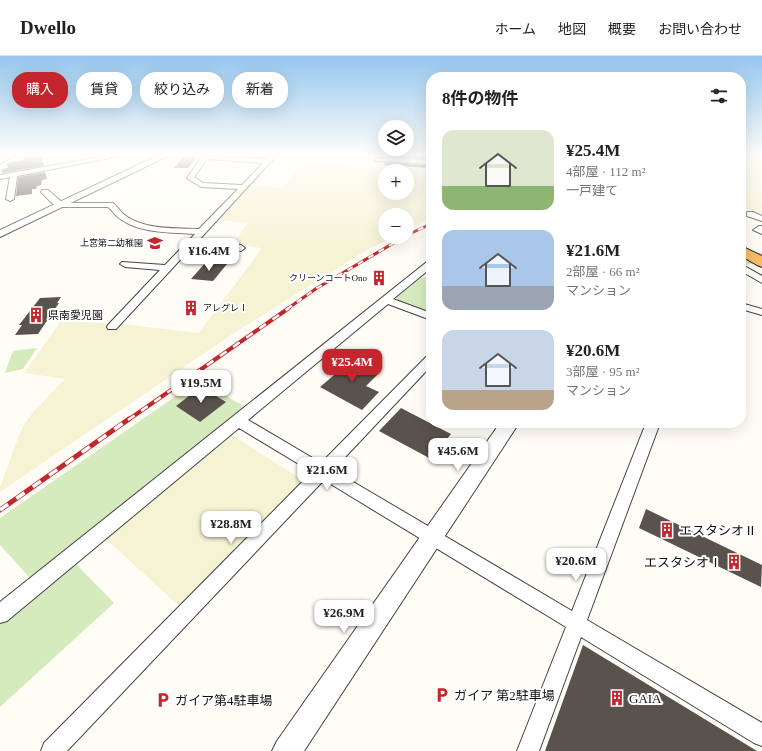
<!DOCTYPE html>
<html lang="ja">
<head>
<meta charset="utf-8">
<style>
	body { margin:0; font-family:"Times New Roman","Noto Sans JP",serif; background:#f2f2f2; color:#222; height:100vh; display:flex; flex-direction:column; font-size:15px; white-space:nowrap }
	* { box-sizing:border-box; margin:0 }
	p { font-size:13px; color:#767676 }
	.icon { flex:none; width:22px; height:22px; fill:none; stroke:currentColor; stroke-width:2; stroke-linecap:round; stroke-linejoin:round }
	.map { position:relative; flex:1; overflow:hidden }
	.side { position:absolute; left:426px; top:16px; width:320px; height:356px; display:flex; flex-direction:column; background:#fff; border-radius:16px; box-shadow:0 4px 16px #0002 }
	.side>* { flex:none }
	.hud { position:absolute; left:12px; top:16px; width:354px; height:36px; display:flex; gap:8px }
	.fabs { position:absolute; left:378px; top:64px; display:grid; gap:8px }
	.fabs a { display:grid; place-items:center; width:36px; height:36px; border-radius:50%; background:#fff; box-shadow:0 4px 16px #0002; font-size:20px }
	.price { position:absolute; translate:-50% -34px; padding:0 9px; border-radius:8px; background:#fff; color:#222; font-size:13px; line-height:26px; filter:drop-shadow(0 1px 2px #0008) }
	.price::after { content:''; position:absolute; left:50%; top:24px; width:12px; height:9px; margin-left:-6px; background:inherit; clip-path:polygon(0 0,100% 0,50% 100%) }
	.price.on { background:#c4262e; color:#fff }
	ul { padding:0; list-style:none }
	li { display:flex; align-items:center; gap:12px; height:100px; padding:0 16px }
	li span { display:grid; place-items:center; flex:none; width:112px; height:80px; border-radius:12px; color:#555 }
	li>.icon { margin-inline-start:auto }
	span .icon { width:48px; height:48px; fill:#fffc; stroke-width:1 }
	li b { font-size:17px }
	h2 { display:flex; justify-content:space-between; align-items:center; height:48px; padding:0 16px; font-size:17px }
	.chip { padding:0 14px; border-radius:16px; background:#fff; box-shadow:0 4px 16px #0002; font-size:14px; line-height:36px }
	.chip.on { background:#c4262e; color:#fff }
	header { display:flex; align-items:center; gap:24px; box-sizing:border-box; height:56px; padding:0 20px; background:#fff; border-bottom:1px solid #e0e0e0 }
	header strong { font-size:19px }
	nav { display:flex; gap:22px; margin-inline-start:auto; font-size:14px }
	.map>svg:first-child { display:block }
	.farmland { fill:#f6f3d4; fill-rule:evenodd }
	.green { fill:#d5ebbd }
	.building { fill:#5a524d }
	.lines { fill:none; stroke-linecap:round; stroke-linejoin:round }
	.minor-tunnel { stroke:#dbdad3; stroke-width:9; stroke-dasharray:9 4.5; stroke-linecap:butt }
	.minor-casing { stroke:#444; stroke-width:2 }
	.tertiary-casing { stroke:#444; stroke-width:2 }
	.trunk-casing { stroke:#222; stroke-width:2 }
	.minor { fill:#fff; fill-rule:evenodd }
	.tertiary { fill:#fff; fill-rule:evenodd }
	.trunk { fill:#f7bc64; fill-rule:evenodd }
	.rail-far2-casing { stroke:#c4262e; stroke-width:3 }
	.rail-far1-casing { stroke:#c4262e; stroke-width:4 }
	.rail-casing { stroke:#c4262e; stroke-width:5 }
	.rail-far2 { stroke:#fff; stroke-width:2; stroke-dasharray:6; stroke-linecap:butt }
	.rail-far1 { stroke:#fff; stroke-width:2.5; stroke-dasharray:8; stroke-linecap:butt }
	.rail { stroke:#fff; stroke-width:3.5; stroke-dasharray:10; stroke-linecap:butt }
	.labels { text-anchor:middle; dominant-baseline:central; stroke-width:4; stroke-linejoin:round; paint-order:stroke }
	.far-poi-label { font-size:9px; fill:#111; stroke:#fff; text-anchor:end }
	.poi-label { font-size:11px; fill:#111; stroke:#fff; text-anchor:start }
	.near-poi-label { font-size:13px; fill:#111; stroke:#fff; text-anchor:start }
</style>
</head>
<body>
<header>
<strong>Dwello</strong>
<nav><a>ホーム</a><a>地図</a><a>概要</a><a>お問い合わせ</a></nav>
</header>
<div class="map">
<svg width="762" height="695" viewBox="0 0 762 695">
	<rect width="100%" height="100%" fill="#fffdf5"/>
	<path class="farmland" d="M741,99H753L762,105V160L741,151Z
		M302,107L431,116V162L407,173V159H385V181H392L362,197L237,275L0,436V431L19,379L25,367L34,355L65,323L24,317L61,265L121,268L199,277L262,192L232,188L248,167L219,164L249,130L283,132ZM385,115H407V137H385Z
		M232,379L304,425L180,551L106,483Z"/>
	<path class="green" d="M427,221L431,222V259L398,246L396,242L421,222Z
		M37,292L23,313L5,317L13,295Z
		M199,324L245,351L30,522L0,489V462Z
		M74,506L114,547L0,651V565Z"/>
	<path class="building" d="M41,99L44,110L2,117V113L8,112L7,107L24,104L23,101L27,100Z
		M389,99L423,100L431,101V102L388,101Z
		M183,101H193L196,103L188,112H174Z
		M385,107L431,109V112L384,109Z
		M45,116L47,123L42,124L41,129L37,130L36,133H32V138L16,140L18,121Z
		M206,206L227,208L213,225L191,223Z
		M61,241L57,247H59L38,278L15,279L22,269H19L40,242Z
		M343,299L379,317L366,330L379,336L362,354L320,331L340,314L331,309Z
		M203,332L226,346L200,366L176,350L198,333L200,334Z
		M401,352L451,378L431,403L379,375Z
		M646,453L762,509L761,531L639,472Z
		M583,589L757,695H545Z"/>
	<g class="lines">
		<path class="minor-tunnel" d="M742,205L762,201"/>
		<defs>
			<path id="minor" d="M8,99H16L0,108V103Z
				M110,99H126L17,120L14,143L10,145L6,143L10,121L0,123V119Z
				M194,99L267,103L270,99H277L198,185L241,189L245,192L241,195L193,190L116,273H108L107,271L108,269L160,214L125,211L120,208L122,206L165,209L195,178C171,176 142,178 122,164C116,161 113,155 108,151H59L53,148L41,136L42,134H48L63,147H113C118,151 121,157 126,160C146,174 176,172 199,173L238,133L201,131L188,123L187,122L201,102L195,101ZM207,103L263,107L242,129L203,127L194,121Z
				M378,102L431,104V108L376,105L375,104Z
				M747,156H753L762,160V165L747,160Z
				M759,170H762V178L753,174Z
				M431,204V212L393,243L431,257V264L388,248L248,364L321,407L427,300L431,299V310L333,414L572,555L646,367H660L587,564L762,667V690L754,687L581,581L539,695H517L566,571L324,424L67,695H41L44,687L312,416L239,372L7,565L0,567V546L428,205Z
				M741,208L762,220V227L741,215Z
				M741,247L762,253V259L741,253Z"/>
			<path id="tertiary" d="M159,99H170L0,181V174Z
				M500,367H519L304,695H272L277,685Z"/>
			<path id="trunk" d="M741,190L762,200V211L757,209L741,200Z"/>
		</defs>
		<use href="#minor" class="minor-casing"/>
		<use href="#tertiary" class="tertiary-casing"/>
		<use href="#trunk" class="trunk-casing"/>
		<use href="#minor" class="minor"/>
		<use href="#tertiary" class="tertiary"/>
		<use href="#trunk" class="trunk"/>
		<defs>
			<path id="rail-far2" d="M407,179L431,168
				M287,253L317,232L404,181"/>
			<path id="rail-far1" d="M128,364L289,252"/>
			<path id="rail" d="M0,454L129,363"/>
		</defs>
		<use href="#rail-far2" class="rail-far2-casing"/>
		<use href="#rail-far1" class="rail-far1-casing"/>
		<use href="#rail" class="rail-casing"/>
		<use href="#rail-far2" class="rail-far2"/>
		<use href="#rail-far1" class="rail-far1"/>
		<use href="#rail" class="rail"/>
	</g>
	<linearGradient id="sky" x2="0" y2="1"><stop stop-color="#95c6ee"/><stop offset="0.5" stop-color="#fffefa"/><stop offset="1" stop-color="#fffefa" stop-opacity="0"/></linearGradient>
	<rect width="762" height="197" fill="url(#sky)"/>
	<defs>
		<symbol id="school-bare" viewBox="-9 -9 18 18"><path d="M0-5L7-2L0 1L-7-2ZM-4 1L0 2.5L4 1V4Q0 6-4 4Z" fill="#c4262e" stroke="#fff" stroke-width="2.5" paint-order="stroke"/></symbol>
		<symbol id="building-bare" viewBox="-9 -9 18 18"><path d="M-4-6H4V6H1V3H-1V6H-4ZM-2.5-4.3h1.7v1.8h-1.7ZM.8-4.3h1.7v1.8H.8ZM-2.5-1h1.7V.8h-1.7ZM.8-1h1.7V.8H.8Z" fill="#c4262e" stroke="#fff" stroke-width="2.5" paint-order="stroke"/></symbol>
		<symbol id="parking-bare" viewBox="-9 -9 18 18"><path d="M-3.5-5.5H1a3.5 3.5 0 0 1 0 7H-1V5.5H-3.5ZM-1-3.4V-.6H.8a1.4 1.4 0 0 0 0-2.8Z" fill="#c4262e" stroke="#fff" stroke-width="2.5" paint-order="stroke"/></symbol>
	</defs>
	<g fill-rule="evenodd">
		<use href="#school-bare" x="144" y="176" width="22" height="22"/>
		<use href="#building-bare" x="368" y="211" width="22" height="22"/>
		<use href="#building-bare" x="180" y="241" width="22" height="22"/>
		<use href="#building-bare" x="25" y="248" width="22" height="22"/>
		<use href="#building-bare" x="656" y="463" width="22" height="22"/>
		<use href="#building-bare" x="723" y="495" width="22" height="22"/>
		<use href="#parking-bare" x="431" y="628" width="22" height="22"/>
		<use href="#building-bare" x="606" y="631" width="22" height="22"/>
		<use href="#parking-bare" x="152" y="633" width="22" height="22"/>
	</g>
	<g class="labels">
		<g class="far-poi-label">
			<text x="143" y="187">上宮第二幼稚園</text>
			<text x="367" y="222">クリーンコートOno</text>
			<text x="203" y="252" text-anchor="start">アレグレⅠ</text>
		</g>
		<g class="poi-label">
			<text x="48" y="259">県南愛児園</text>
		</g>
		<g class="near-poi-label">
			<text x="679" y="474">エスタシオⅡ</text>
			<text x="722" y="506" text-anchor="end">エスタシオⅠ</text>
			<text x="454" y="639">ガイア 第2駐車場</text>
			<text x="629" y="642">GAIA</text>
			<text x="175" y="644">ガイア第4駐車場</text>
		</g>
	</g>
</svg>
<div class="fabs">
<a><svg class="icon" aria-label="layers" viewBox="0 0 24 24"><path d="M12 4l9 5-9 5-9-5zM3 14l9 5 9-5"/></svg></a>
<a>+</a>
<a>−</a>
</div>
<b class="price" style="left:209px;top:216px">¥16.4M</b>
<b class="price on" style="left:352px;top:327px">¥25.4M</b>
<b class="price" style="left:201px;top:348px">¥19.5M</b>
<b class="price" style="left:458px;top:416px">¥45.6M</b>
<b class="price" style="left:327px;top:435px">¥21.6M</b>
<b class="price" style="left:231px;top:489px">¥28.8M</b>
<b class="price" style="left:576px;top:526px">¥20.6M</b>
<b class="price" style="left:344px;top:578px">¥26.9M</b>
<div class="hud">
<a class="chip on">購入</a>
<a class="chip">賃貸</a>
<a class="chip">絞り込み</a>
<a class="chip">新着</a>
</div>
<section class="side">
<h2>8件の物件<svg class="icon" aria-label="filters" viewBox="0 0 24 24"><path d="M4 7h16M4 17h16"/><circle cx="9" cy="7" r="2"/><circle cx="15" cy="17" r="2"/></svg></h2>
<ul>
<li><span style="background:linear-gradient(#dfe7d0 70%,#8fb573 0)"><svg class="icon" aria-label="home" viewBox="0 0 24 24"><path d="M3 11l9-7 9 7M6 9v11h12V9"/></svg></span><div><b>¥25.4M</b><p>4部屋 · 112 m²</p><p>一戸建て</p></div></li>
<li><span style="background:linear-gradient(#a9c7e8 70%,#9aa5b1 0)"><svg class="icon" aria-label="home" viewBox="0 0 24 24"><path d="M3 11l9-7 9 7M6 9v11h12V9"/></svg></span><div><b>¥21.6M</b><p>2部屋 · 66 m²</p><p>マンション</p></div></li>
<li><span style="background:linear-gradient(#c9d6e8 75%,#b9a48a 0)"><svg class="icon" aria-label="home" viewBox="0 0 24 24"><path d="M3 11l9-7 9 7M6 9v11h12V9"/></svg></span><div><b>¥20.6M</b><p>3部屋 · 95 m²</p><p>マンション</p></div></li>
</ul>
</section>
</div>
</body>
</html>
